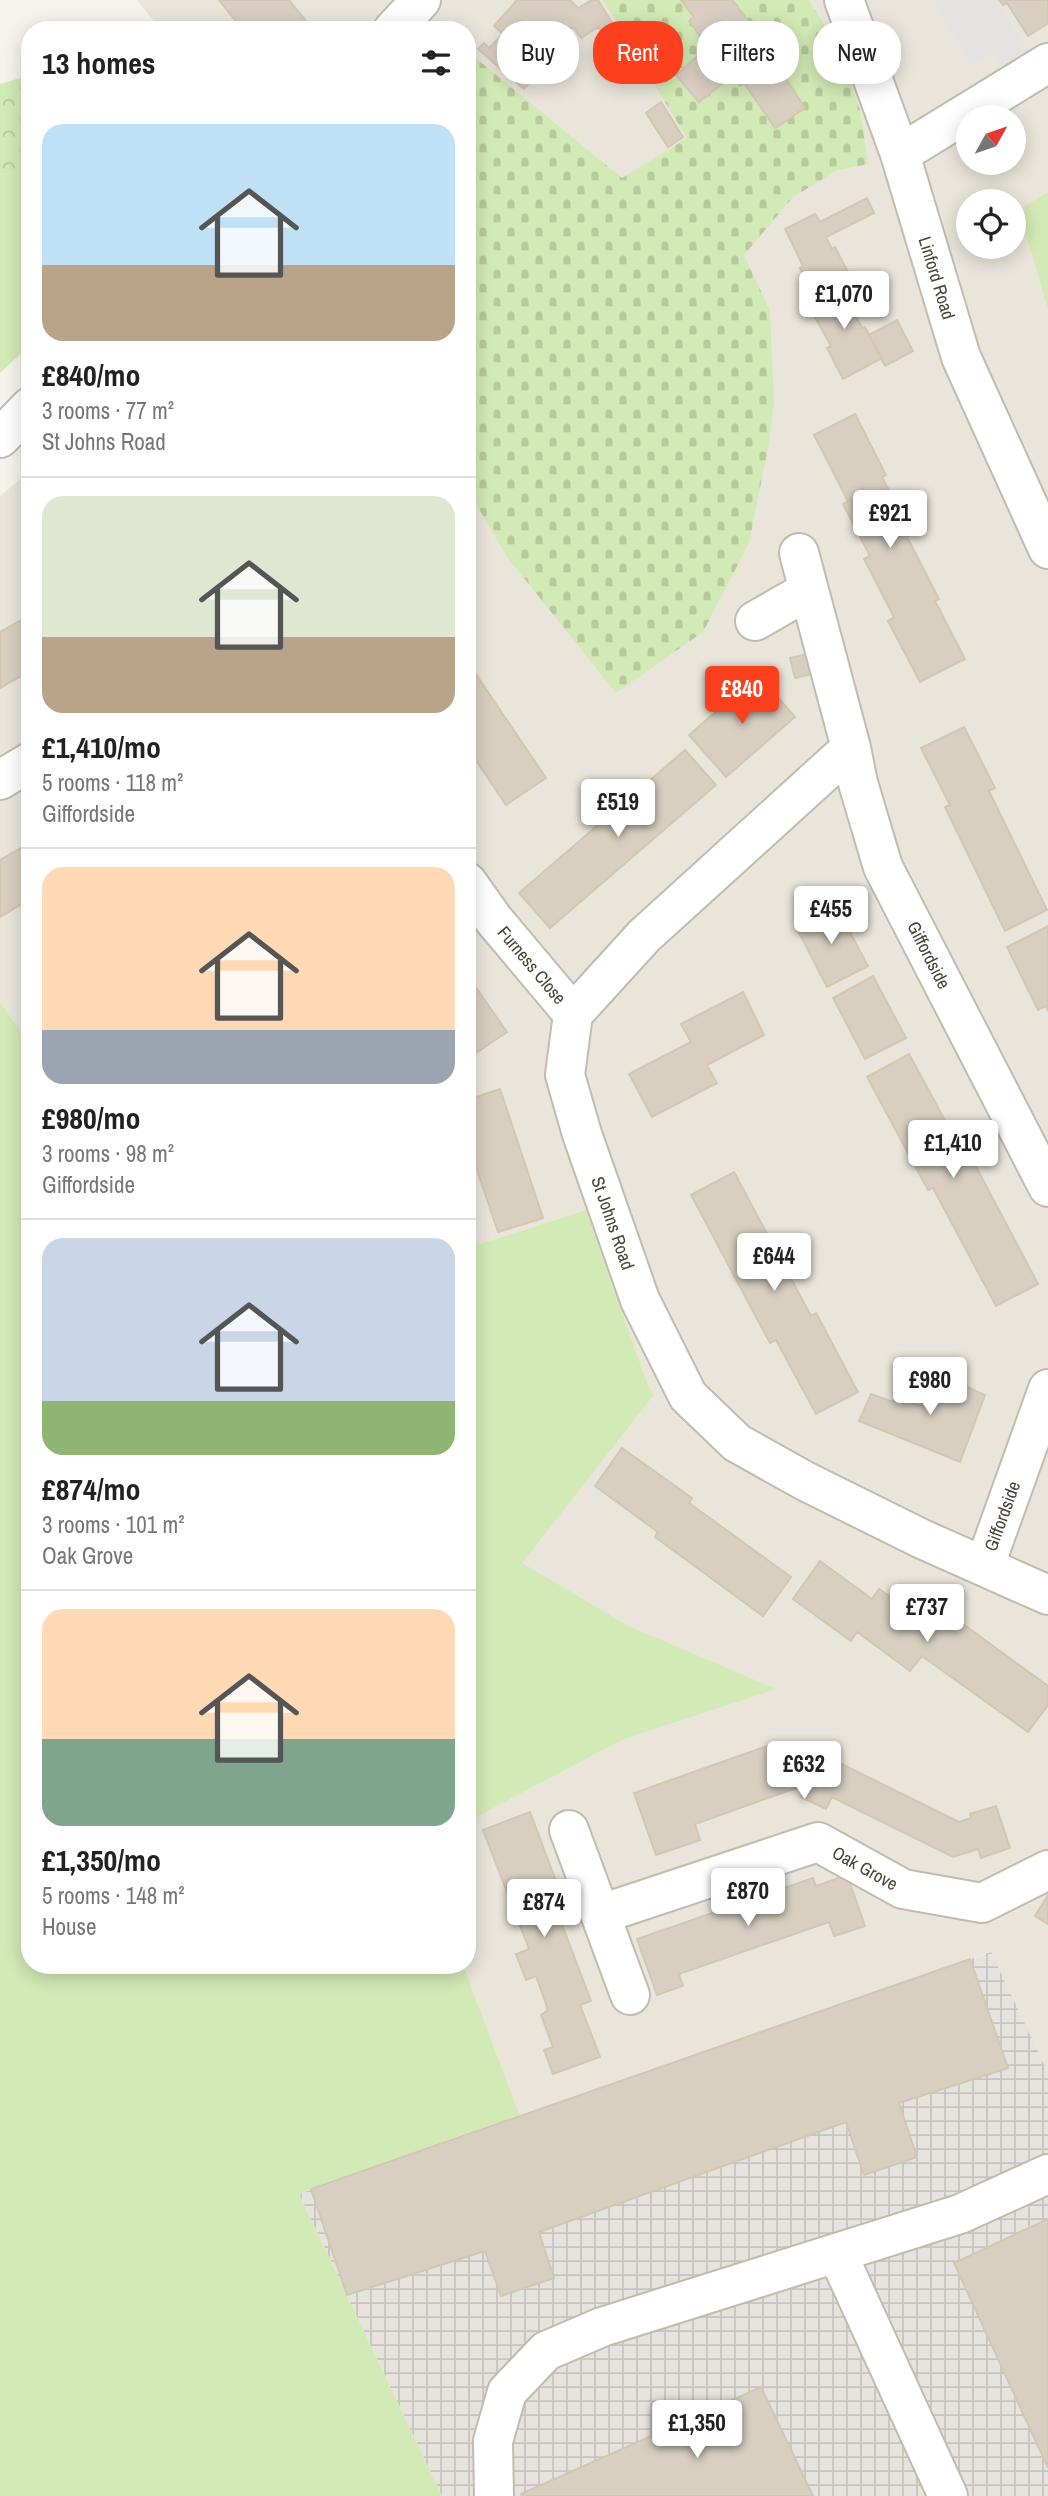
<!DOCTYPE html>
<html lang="en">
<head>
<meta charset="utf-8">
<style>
	body { margin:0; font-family:"Archivo Narrow",sans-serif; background:#f2f2f2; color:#222; height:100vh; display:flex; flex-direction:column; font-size:26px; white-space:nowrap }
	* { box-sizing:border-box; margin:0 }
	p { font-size:23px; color:#767676 }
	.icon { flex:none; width:38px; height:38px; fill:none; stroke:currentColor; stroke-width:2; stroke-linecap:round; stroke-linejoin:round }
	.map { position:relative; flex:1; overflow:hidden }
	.details { position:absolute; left:21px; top:21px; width:455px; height:1953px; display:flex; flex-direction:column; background:#fff; border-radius:28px; box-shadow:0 4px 18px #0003 }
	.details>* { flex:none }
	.top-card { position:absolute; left:497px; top:21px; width:444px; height:63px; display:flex; gap:14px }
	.needle { width:46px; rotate:50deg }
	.buttons { position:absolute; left:956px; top:105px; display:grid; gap:14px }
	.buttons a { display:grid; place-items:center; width:70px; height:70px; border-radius:50%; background:#fff; box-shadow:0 4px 18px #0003; font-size:35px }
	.price { position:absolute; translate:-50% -60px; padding:0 16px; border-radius:7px; background:#fff; color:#222; font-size:23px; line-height:46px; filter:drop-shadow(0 2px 4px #0008) }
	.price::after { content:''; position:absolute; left:50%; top:42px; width:21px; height:16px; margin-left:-10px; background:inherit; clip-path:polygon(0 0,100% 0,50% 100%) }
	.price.current { background:#fc3f1d; color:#fff }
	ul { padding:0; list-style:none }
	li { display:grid; align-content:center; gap:14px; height:371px; padding:0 21px }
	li+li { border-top:2px solid #e0e0e0 }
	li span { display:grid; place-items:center; height:217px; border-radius:21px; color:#555 }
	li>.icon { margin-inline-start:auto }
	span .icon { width:126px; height:126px; fill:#fffc; stroke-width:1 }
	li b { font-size:30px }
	h2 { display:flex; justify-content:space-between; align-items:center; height:84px; padding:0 21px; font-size:30px }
	.pill { padding:0 24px; border-radius:28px; background:#fff; box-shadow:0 4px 18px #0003; font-size:24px; line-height:63px }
	.pill.current { background:#fc3f1d; color:#fff }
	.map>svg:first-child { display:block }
	.residential { fill:#eae5da; fill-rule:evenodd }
	.industrial { fill:url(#industrial-grid) }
	.green { fill:#d2eab5 }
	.forest { fill:url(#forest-crowns) }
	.cemetery { fill:url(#cemetery-stones) }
	.parking { fill:#e5e3e0 }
	.building { fill:#d8cfc1; stroke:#d3c7b4; stroke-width:2 }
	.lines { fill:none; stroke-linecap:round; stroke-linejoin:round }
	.minor-casing { stroke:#c2bbae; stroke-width:42 }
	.minor { stroke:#fff; stroke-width:38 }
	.labels { text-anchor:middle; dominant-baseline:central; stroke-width:5; stroke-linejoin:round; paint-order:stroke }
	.street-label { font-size:18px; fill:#4b4439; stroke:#fff }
</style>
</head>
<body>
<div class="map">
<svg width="1048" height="2496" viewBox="0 0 1048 2496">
	<defs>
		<pattern id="industrial-grid" width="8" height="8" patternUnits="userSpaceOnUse" patternTransform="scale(1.75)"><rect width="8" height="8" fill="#e6e2dd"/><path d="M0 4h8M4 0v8" fill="none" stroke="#c7c3be"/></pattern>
		<pattern id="forest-crowns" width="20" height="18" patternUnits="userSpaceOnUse" patternTransform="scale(1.75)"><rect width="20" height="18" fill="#d2eab5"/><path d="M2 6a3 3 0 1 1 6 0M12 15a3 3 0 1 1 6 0" fill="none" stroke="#b6ca9c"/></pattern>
		<pattern id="cemetery-stones" width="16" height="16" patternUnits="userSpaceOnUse" patternTransform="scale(1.75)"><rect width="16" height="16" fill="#d2eab5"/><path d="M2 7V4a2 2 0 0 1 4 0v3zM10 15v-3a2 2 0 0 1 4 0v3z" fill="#b6ca9c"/></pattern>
	</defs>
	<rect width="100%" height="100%" fill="#f6f3ec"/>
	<path class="residential" d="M137,0H1048V2073L990,1952L520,2116L463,1965H467V1822L622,1740L775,1689L629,1626L521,1563L654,1395L648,1385L586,1210L467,1248V30H161ZM968,117H1013V163H968ZM968,201H1013V247H968Z
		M30,471V1044L0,1002V496Z"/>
	<path class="industrial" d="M991,1952L1048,2073V2496H442L299,2194Z"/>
	<path class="green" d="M30,169V345L0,373V175Z
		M1048,192V309L1019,210Z
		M0,1002L30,1044V1965H463L520,2116L299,2194L442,2496H0Z
		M586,1210L648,1385L654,1395L522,1563L629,1626L776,1689L622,1740L467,1822V1248Z"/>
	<path class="forest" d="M30,75V169L0,175V84Z"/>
	<path class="cemetery" d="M603,0H809L837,45L860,110L868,164L838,170L793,197L744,255L770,311L774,404L768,448L749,543L703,632L616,693L507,557L467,488V51L622,178L687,138Z"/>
	<path class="parking" d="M933,0H997L1028,50L1002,66L994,53L972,66Z"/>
	<path class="building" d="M219,0H289L313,30H243Z
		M517,0H570L578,8L592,0H598L619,34L609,41L598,27L581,38L573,27L553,39L555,43L532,67L537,74L524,89L478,49L484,43L489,48L503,34L494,26Z
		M681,0H732L777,58L774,61L805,108L775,128L744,83L740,86L728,71L721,76L726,81L699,102L676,75L708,47L689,21L694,17Z
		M999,0H1048V23L1028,36L1007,3L1003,5Z
		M661,102L683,137L668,147L646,113Z
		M867,198L874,213L826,237L832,249L835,247L851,278L814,296L800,268L803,266L785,229L815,214L820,222Z
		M842,282L858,312L855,314L862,328L865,327L882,358L843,379L827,348L831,346L811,310L817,307L813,297Z
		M897,320L913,351L885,366L869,335Z
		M855,414L886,475L882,477L912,534L907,537L939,599L935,601L965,659L920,682L888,621L894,617L864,559L870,556L843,504L848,501L814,435Z
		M23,619L30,632V671L0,688V632Z
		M812,653L817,673L795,678L790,658Z
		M467,661L546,778L506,805L467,747Z
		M758,675L795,717L726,777L689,735Z
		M964,727L995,788L989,791L1047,910L1005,931L945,807L950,805L921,748Z
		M685,750L716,785L550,928L519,893Z
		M30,843V899L0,917V860Z
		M835,904L868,966L827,987L795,925Z
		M1048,926V1011L1046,1006L1038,1010L1007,947Z
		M467,975L507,1032L467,1059Z
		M873,976L906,1038L865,1059L833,998Z
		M743,992L764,1035L707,1065L717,1083L652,1117L629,1074L691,1042L681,1024Z
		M909,1054L967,1161L972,1159L1038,1284L996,1306L933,1188L928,1190L867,1077Z
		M500,1089L543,1218L498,1232L467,1140V1100Z
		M734,1172L811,1316L816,1313L858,1392L816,1414L776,1340L770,1343L691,1195Z
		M936,1373L985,1395L960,1462L859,1421L871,1394L893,1402L894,1397L921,1406Z
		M622,1448L692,1498L689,1503L791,1577L763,1616L655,1537L658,1532L595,1486Z
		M820,1561L872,1599L879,1589L932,1628L945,1611L1048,1686V1705L1028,1732L922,1656L910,1671L857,1632L851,1641L793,1599Z
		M799,1743L959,1822L971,1818L970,1814L996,1806L1010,1848L981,1858L978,1849L953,1857L832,1797L826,1809L801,1797L804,1790L796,1788L695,1824L700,1840L656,1855L634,1793L773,1744L776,1751Z
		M530,1812L567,1910L558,1914L591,2001L580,2005L600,2057L553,2074L544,2050L553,2047L541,2015L548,2010L536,1976L526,1980L516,1954L529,1949L483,1830Z
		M847,1875L865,1926L834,1936L829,1922L679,1974L683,1986L657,1995L637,1939L813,1878L816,1886Z
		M1048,1895V1924L1035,1916Z
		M970,1959L1008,2068L899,2103L917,2157L864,2175L846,2122L539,2232L554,2278L501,2296L485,2251L347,2295L311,2189Z
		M1048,2219V2468L954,2263Z
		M761,2387L813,2496H522L521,2494Z"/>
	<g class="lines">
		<defs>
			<path id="minor" d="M844,0L900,154L961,357L1048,549
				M393,30L421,0
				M900,154L1048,63
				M0,438L30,407
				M799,553L851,748L858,783L883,867L1048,1187
				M755,621L809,590
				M851,748L644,936L573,1014L565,1075L582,1134L640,1300L688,1396L737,1443L805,1481L922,1539L1048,1595
				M0,780L30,762
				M467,882L494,920L573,1014
				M985,1565L1048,1389
				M569,1830L630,1995
				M601,1914L818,1842L903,1889L982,1903L1048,1870
				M837,2253L948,2496
				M494,2496L493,2441L507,2392L546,2351L602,2327L960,2214L1048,2174"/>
		</defs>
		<use href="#minor" class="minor-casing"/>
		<use href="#minor" class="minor"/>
	</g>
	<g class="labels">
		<g class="street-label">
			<text transform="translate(937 278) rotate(73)">Linford Road</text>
			<text transform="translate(929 955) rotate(63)">Giffordside</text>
			<text transform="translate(532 965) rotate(50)">Furness Close</text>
			<text transform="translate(613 1223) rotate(71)">St Johns Road</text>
			<text transform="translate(1002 1516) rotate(-70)">Giffordside</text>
			<text transform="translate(865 1868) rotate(29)">Oak Grove</text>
		</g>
	</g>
</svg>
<div class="buttons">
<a><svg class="needle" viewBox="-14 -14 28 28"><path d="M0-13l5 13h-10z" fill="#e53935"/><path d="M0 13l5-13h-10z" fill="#767676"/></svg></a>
<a><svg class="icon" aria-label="locate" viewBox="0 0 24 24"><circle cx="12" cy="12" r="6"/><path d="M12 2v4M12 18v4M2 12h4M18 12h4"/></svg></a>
</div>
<b class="price" style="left:844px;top:331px">£1,070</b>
<b class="price" style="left:890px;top:550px">£921</b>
<b class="price current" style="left:742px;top:726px">£840</b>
<b class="price" style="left:618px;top:839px">£519</b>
<b class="price" style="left:831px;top:946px">£455</b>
<b class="price" style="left:953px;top:1180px">£1,410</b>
<b class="price" style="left:774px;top:1293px">£644</b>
<b class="price" style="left:930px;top:1417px">£980</b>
<b class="price" style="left:927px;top:1644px">£737</b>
<b class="price" style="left:804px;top:1801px">£632</b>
<b class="price" style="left:748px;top:1928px">£870</b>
<b class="price" style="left:544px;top:1939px">£874</b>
<b class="price" style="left:697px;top:2460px">£1,350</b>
<div class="top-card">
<a class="pill">Buy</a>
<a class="pill current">Rent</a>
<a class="pill">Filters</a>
<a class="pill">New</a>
</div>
<section class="details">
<h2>13 homes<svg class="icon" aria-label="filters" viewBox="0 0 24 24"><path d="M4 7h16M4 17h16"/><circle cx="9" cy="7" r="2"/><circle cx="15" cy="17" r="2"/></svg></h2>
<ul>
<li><span style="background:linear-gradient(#bfe0f5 65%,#b9a48a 0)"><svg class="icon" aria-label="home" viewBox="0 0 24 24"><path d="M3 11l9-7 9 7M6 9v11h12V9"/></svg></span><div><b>£840/mo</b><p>3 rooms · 77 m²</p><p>St Johns Road</p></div></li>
<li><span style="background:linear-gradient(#dfe7d0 65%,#b9a48a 0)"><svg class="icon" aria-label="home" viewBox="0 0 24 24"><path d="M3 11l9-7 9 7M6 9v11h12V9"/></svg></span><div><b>£1,410/mo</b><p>5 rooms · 118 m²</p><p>Giffordside</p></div></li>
<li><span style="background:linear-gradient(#ffd9b3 75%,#9aa5b1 0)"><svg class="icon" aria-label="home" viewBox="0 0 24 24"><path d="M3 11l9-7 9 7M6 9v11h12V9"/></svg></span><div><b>£980/mo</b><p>3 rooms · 98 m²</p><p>Giffordside</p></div></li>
<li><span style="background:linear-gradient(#c9d6e8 75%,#8fb573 0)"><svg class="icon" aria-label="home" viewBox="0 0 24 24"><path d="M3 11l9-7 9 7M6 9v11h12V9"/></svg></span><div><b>£874/mo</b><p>3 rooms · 101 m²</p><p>Oak Grove</p></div></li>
<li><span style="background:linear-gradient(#ffd9b3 60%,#7fa58c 0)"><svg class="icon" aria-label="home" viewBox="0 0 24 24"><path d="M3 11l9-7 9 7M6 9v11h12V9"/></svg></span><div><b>£1,350/mo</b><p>5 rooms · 148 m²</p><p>House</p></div></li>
</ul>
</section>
</div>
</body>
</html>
